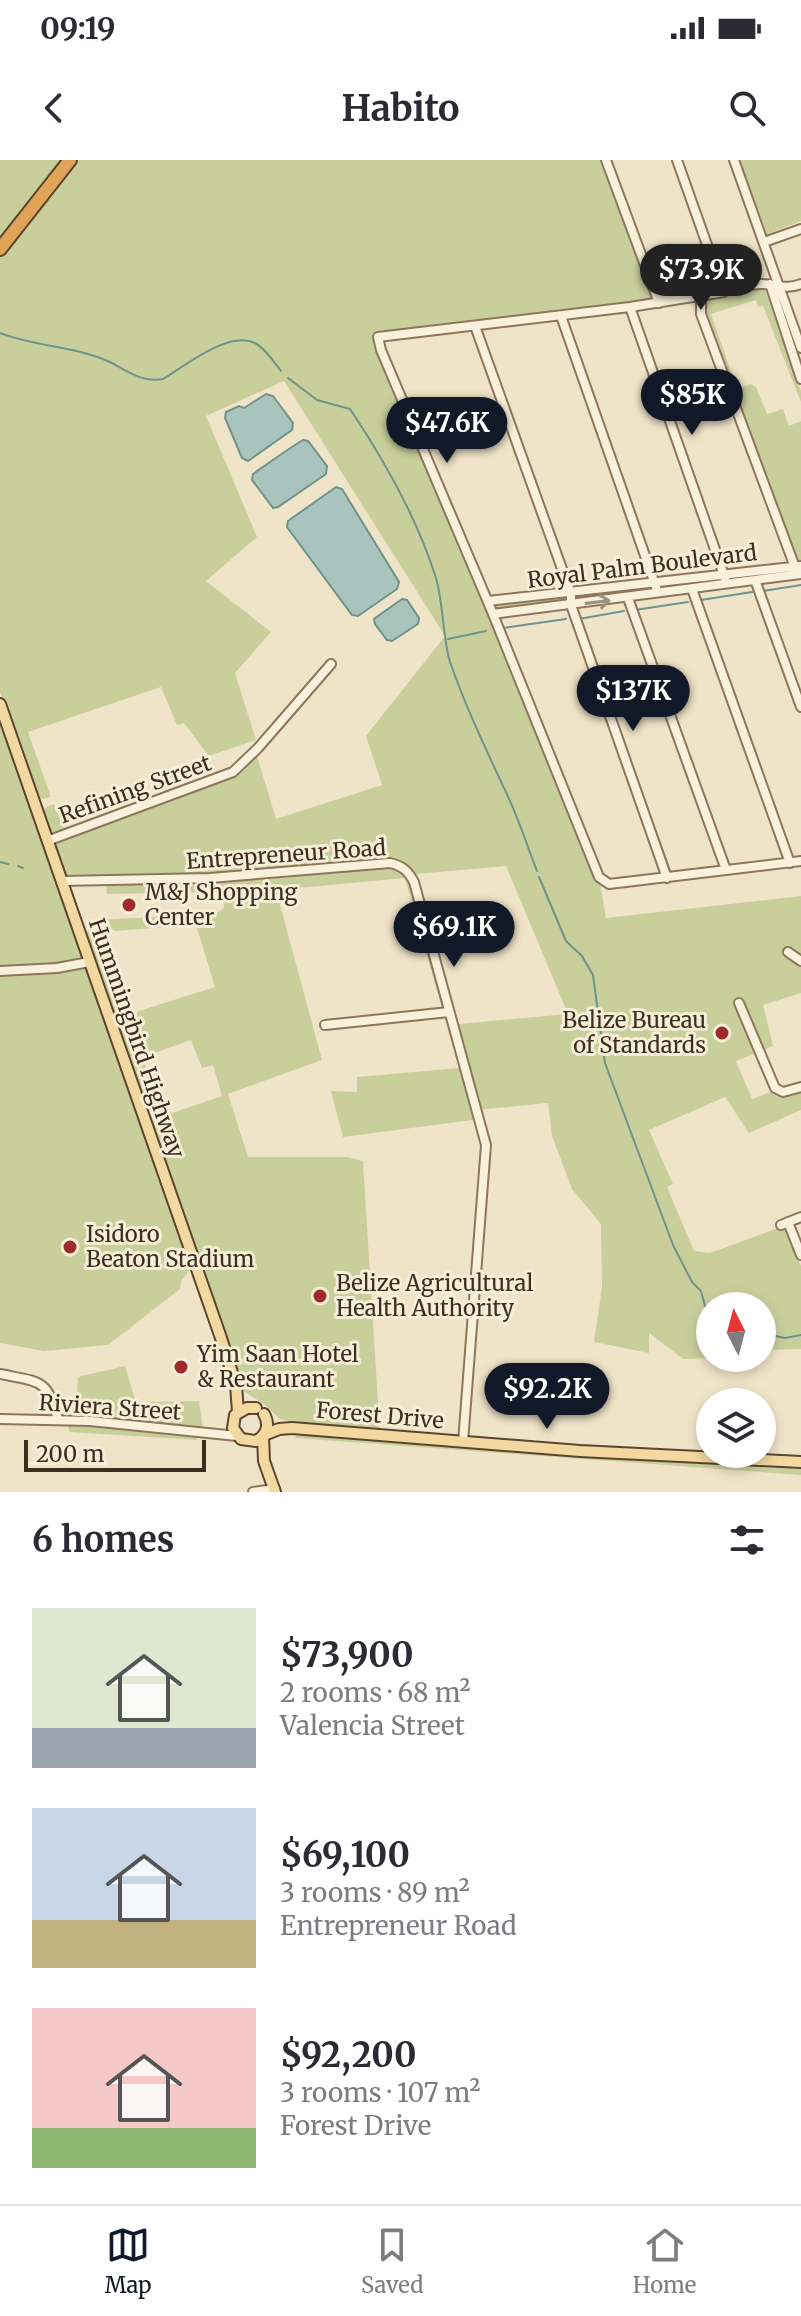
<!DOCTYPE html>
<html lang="en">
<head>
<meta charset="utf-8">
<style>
	body { margin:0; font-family:Merriweather,serif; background:#f7f7f7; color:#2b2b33; height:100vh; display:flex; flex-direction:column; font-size:30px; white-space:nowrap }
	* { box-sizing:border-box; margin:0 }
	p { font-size:26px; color:#7c7c81 }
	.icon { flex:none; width:44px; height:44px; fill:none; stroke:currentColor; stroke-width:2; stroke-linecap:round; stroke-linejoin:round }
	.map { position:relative; height:1332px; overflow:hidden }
	.drawer { display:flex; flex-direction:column; background:#fff; flex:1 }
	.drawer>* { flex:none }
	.needle { width:52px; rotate:354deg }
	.controls { position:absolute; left:696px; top:1132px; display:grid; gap:16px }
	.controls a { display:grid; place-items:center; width:80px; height:80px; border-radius:50%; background:#fff; box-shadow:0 4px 12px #0003; font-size:40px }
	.scale { position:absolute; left:24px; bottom:20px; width:182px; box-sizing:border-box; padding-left:8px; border:4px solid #3d2e20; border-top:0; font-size:22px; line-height:28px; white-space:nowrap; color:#3d2e20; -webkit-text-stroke:6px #f7eed8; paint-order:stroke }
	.price { position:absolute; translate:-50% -68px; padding:0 18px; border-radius:28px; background:#111827; color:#fff; font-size:26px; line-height:52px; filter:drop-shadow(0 2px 4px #0008) }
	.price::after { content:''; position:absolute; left:50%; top:48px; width:24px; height:18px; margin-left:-12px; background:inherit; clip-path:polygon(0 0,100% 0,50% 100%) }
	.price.selected { background:#222; color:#fff }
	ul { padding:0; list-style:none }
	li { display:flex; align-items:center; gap:24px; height:200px; padding:0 32px }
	li span { display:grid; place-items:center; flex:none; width:224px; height:160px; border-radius:0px; color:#555 }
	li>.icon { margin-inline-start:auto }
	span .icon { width:96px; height:96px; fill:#fffc; stroke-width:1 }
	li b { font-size:34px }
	h2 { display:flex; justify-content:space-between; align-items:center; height:96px; padding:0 32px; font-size:34px }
	.status { display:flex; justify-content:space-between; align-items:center; height:56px; padding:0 40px; background:#fff; direction:ltr }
	.status svg { height:22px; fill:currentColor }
	header { display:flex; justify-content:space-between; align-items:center; height:104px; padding:0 32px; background:#fff; font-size:36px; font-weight:700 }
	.menu { display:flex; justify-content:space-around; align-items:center; height:112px; border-top:2px solid #e1e1e2; background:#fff; font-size:22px; color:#7c7c81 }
	.menu a { display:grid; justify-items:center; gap:4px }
	.menu .selected { color:#111827 }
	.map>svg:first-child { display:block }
	.green { fill:#c9cf9b; fill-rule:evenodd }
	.water { fill:#a9c4bc; stroke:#6f938a; stroke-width:2 }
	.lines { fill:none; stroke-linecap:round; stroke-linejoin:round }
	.stream { stroke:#6f938a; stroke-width:2 }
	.minor-casing { stroke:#8d765c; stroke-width:12 }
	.major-casing { stroke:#5b4430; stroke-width:14 }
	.highway-casing { stroke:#5b4430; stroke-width:16 }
	.minor { stroke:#faf1dc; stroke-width:8 }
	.major { stroke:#f3d9a0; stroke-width:10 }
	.highway { stroke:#e0a458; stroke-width:12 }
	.oneway { stroke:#9c907e }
	.poi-dot { fill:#9e2a2b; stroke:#f7eed8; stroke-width:3 }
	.labels { text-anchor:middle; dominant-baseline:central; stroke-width:6; stroke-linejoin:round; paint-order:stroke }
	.street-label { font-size:22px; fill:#3d2e20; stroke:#f7eed8 }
	.poi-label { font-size:22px; fill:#3d2e20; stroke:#f7eed8; text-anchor:start }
</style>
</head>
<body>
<div class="status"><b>09:19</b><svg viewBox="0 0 49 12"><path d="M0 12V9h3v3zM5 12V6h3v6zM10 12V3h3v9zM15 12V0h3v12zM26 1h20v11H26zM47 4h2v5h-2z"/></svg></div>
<header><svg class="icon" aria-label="back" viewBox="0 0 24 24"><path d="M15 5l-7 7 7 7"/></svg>Habito<svg class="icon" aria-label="search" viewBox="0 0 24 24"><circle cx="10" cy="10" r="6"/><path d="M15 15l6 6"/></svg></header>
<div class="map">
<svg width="801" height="1332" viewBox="0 0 801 1332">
	<rect width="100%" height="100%" fill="#f0e4c8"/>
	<path class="green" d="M0,0H65L0,82Z
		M76,0H606L659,143L379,178L488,441L794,407L701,154V136L765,129L801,231V242L763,146L758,147L756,140L711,154L737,229L751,224L756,227L767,254L783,249L789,266L801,261V414L494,454L599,717L606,758L801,736V833L763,845L773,886L736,901L752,939L801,921V950L749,973L725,937L649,970L673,1024L667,1027L694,1091L710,1093L781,1067L785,1069L801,1106V1189L762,1190V1146H710V1198H720L683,1199L649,1173V1193L594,1182L602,1127L601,1064L572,1029L552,976L548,943L477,950L480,959L343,977L331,931L357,932V917L459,908L405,718L276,730L322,900L228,934L248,997H348L363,1001L380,1274L327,1270L280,1259L264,1244L245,1232L239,1222L149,961L222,936L213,905L202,908L191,880L143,897L154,937L150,943L143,944L119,874L139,851L215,827L196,765L115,771L96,760L215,754L224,748L223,732L107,734L105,718L72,719L64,715L42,653L46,647L54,644L64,668L226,612L254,586L276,659L382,625L366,576L445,476L284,221L206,256L257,377L206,421L271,472L235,513L256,580L209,596L184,563L177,565L161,527L28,572L51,637L42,639L35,633L0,532V94L42,46ZM506,706L568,854L459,864L417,714Z
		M739,0H801V61L767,74Z
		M0,559L192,1107L181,1121L180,1129L108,1185L44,1191L0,1183Z
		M87,771L108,780L131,839L117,857H113L84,773Z
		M125,1206L136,1242L199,1241L203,1270H194L197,1280L70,1272L57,1239L70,1238L77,1234L78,1218L81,1216Z
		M298,1272L801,1308V1315L295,1278Z"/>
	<path class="water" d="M266,234L273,236L293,263L292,270L248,301L242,298L225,258L226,252L239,246L244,248Z
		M303,280L308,281L327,306L326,314L278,347L273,348L252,320L253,314C270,302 285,291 303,280Z
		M336,327L342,329L399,422L397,429L358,456L352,455L287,367L288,361Z
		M402,439L407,440L419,458L418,464L392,481L387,480L375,464L374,459Z"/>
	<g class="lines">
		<path class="stream" d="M0,173C36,187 75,186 110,202C127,211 142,223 163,219C185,206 229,170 255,183C265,188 274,202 281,211
			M288,218L317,240L350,249C385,301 417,358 436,418C444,446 442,475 450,502C465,545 484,585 503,626C517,653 526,683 537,711
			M763,431L801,425
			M701,440L752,432
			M635,450L688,442
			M579,459L624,451
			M448,479L486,471
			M510,485L503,468L566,459
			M629,597L671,714
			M0,702L8,704
			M18,706L23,708
			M539,717L566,781L582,796L593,815L605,903L673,1085L692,1122L701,1131L706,1150L710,1154
			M762,1173L785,1178L801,1175"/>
		<defs>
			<path id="minor" d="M606,0L659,143
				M677,0L722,127
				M734,0L801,188
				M764,82L801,69
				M770,124L801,219
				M729,128L724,132L630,147L378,177L381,190L493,454L599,717L609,724L801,701
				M656,135L721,126C735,130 748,124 761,124C776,124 786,130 801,124
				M701,136V154L796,410
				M630,147L725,418
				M561,156L656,427
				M475,166L571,434V445L667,718
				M755,420L801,547
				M692,429L790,703
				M628,438L726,710
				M488,441L801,406
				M493,454L801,414
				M47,681L233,612L258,588L331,504
				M61,721L210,718L390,703C403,706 408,711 414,722L486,985L463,1282
				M788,792L801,801
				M0,811L57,808L89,802
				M739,843L775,928L783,932L801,927
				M325,865L449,852
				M788,1062L801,1095
				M781,1065L801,1057
				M0,1214C39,1222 48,1218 58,1260
				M0,1259L90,1261L237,1276
				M253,1332L275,1329"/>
			<path id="major" d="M0,544L221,1178L236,1225L238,1252
				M256,1248H247L235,1255L233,1268L241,1279L256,1281C267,1275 270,1265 264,1254
				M264,1275L279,1269L292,1268L580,1291L801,1302
				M263,1276L264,1301L275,1332"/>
			<path id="highway" d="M0,89L70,0"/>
		</defs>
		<use href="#minor" class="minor-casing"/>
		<use href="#major" class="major-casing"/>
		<use href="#highway" class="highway-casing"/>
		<use href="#minor" class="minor"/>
		<use href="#major" class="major"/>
		<use href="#highway" class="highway"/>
	</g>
	<defs><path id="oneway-shaft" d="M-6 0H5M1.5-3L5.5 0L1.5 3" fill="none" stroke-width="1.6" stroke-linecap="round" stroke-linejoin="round" transform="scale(2)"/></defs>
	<use class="oneway" href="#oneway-shaft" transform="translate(598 442) rotate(-7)"/>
	<g class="poi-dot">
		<circle cx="129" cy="745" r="8"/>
		<circle cx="722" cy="873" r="8"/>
		<circle cx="70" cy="1087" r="8"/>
		<circle cx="320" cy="1136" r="8"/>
		<circle cx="181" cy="1207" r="8"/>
	</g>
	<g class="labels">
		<g class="street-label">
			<text transform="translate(642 406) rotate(-7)">Royal Palm Boulevard</text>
			<text transform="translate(135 629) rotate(-20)">Refining Street</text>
			<text transform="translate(286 694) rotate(-4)">Entrepreneur Road</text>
			<text transform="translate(137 878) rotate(71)">Hummingbird Highway</text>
			<text transform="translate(110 1247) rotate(4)">Riviera Street</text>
			<text transform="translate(380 1255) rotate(5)">Forest Drive</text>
		</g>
		<g class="poi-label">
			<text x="145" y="732">M&amp;J Shopping<tspan x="145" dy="25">Center</tspan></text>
			<text x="706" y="860" text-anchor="end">Belize Bureau<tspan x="706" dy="25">of Standards</tspan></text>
			<text x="86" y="1074">Isidoro<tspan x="86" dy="25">Beaton Stadium</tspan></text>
			<text x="336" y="1123">Belize Agricultural<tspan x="336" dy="25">Health Authority</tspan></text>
			<text x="197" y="1194">Yim Saan Hotel<tspan x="197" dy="25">&amp; Restaurant</tspan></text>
		</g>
	</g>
</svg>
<div class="controls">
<a><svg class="needle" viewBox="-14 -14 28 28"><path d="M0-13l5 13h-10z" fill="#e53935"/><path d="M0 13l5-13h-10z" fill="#7c7c81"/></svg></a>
<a><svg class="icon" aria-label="layers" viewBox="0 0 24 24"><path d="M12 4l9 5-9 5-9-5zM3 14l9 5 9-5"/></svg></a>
</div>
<div class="scale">200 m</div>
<b class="price selected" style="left:701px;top:152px">$73.9K</b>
<b class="price" style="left:692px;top:277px">$85K</b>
<b class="price" style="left:447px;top:305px">$47.6K</b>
<b class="price" style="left:633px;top:573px">$137K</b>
<b class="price" style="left:454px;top:809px">$69.1K</b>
<b class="price" style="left:547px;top:1271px">$92.2K</b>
</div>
<section class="drawer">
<h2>6 homes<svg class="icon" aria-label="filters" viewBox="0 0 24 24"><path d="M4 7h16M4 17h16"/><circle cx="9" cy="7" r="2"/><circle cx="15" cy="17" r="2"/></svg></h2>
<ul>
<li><span style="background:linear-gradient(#dfe7d0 75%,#9aa5b1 0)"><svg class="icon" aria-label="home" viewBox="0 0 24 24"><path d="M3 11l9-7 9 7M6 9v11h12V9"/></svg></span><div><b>$73,900</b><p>2 rooms · 68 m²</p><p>Valencia Street</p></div></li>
<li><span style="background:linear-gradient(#c9d6e8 70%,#c2b280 0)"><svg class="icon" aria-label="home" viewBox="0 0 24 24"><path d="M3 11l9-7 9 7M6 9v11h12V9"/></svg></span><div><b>$69,100</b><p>3 rooms · 89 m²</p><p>Entrepreneur Road</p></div></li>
<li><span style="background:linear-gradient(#f6c9c9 75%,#8fb573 0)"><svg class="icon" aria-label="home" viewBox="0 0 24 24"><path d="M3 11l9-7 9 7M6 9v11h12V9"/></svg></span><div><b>$92,200</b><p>3 rooms · 107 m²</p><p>Forest Drive</p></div></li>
</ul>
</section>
<nav class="menu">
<a class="selected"><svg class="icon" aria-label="map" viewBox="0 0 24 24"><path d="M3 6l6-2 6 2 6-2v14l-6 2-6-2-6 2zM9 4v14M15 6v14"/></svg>Map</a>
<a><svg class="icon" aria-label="saved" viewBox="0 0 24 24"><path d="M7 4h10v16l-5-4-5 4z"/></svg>Saved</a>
<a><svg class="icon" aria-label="home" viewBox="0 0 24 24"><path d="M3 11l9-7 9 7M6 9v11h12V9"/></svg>Home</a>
</nav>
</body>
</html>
